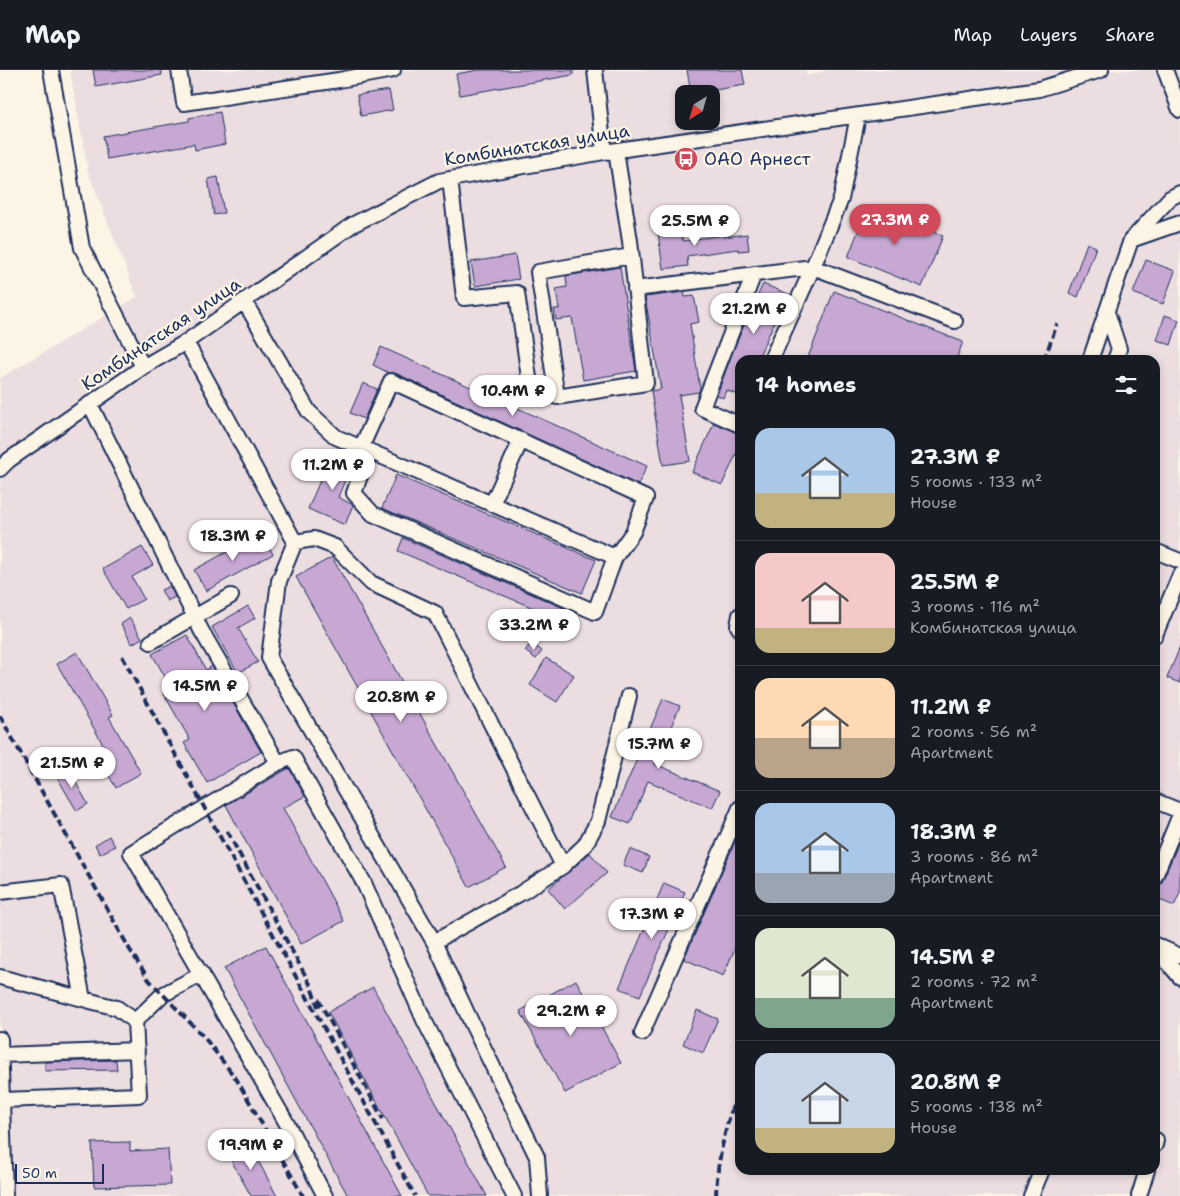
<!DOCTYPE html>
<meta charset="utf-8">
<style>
body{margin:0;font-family:"Shantell Sans",sans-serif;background:#20242c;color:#f1f3f6;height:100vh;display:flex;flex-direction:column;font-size:19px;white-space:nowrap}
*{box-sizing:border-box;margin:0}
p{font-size:16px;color:#9ea1a6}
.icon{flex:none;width:28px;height:28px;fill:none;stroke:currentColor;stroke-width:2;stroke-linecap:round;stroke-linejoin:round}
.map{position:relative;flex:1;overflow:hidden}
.drawer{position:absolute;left:735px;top:285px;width:425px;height:820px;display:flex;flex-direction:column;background:#171b24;border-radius:15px;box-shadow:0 2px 8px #0003}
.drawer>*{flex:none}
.needle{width:32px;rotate:217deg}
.controls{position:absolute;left:675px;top:15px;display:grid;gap:10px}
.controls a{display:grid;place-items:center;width:45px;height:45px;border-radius:10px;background:#171b24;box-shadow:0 2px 8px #0003;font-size:25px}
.scale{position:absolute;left:15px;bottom:12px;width:89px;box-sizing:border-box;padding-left:5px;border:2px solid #1b2f5e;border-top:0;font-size:14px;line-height:18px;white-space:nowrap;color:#1b2f5e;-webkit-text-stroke:4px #fcf5e5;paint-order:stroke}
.price{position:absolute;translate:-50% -42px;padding:0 11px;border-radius:18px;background:#fff;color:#222;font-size:16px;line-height:32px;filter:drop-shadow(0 1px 2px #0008)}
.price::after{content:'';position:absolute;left:50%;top:30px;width:15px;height:11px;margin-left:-8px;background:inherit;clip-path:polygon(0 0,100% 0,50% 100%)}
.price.on{background:#d1495b;color:#fff}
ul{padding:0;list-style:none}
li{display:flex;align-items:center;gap:15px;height:125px;padding:0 20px}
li+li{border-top:1px solid #363941}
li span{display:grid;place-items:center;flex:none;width:140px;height:100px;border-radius:15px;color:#555}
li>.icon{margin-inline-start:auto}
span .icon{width:60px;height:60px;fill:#fffc;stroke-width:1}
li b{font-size:21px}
h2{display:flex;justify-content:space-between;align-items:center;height:60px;padding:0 20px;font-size:21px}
header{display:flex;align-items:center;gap:30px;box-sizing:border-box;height:70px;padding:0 25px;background:#171b24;border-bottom:1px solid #363941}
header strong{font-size:24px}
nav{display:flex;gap:28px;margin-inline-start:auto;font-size:18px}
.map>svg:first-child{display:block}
.built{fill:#ecdee0;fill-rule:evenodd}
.building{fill:#c7a8d3;stroke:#1b2f5e}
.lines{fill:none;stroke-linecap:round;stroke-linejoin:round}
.minor-casing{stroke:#1b2f5e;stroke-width:18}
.minor{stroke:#fcf5e5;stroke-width:14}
.rail{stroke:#1b2f5e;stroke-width:4;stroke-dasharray:8 4;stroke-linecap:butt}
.labels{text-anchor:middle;stroke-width:4.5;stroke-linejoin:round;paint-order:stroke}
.street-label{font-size:18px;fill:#1b2f5e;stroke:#fcf5e5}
.poi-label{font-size:18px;fill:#1b2f5e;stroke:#fcf5e5;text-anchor:start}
</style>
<header>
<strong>Map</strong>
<nav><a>Map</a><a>Layers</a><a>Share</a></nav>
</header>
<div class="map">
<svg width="1180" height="1126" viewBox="0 0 1180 1126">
<rect width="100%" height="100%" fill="#fcf5e5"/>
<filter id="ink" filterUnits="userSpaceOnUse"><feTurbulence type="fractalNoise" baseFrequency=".02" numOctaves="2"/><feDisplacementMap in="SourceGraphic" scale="10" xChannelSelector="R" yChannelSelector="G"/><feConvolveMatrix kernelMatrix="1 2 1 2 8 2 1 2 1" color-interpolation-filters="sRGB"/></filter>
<g filter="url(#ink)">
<path class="built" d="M 70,0 L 806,0 L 807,6 L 827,0 L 1180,0 L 1180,1126 L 10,1126 L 0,1005 L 0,308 L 137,227 L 88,102 ZM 684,24 L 711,24 L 711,51 L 684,51 ZM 740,290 L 1155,290 L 1155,1100 L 740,1100 Z"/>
<path class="building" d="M 93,0 L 161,0 L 162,5 L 96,17 Z
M 478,0 L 573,0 L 573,5 L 460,25 L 456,4 Z
M 687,0 L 742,0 L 745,15 L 691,24 Z
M 389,20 L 393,40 L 361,46 L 357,25 Z
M 220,42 L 225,74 L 195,80 L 194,74 L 107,89 L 103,66 L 189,51 L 189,48 Z
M 218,107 L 224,143 L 214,145 L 208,109 Z
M 868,136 L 943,166 L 922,217 L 848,187 Z
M 681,160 L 683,171 L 723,165 L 723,167 L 747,164 L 749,180 L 739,181 L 738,179 L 687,186 L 688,196 L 663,199 L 658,163 Z
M 1087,173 L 1096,177 L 1078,227 L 1069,223 Z
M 515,185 L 519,209 L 475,216 L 471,192 Z
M 1146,190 L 1175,201 L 1163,234 L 1133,223 Z
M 620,197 L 636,301 L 583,310 L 572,248 L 556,250 L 554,239 L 559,239 L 556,219 L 567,217 L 566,206 Z
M 763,214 L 791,225 L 779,250 L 776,249 L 757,290 L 740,290 L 740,326 L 726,320 L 723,328 L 717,325 L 734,278 Z
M 834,221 L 963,272 L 956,290 L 807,290 Z
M 684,222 L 685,227 L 694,226 L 699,252 L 690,254 L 700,318 L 699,322 L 679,325 L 690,391 L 663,395 L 651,321 L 661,319 L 645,227 Z
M 1165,245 L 1179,250 L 1171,275 L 1157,270 Z
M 381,277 L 647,396 L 638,415 L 395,303 L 389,303 L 373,295 Z
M 363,313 L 377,319 L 364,349 L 350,343 Z
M 714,353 L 740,364 L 740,376 L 722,415 L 692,402 Z
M 332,382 L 353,391 L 338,427 L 353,435 L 345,455 L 308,439 Z
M 396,405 L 596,490 L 582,523 L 382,438 Z
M 261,463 L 273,484 L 206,521 L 194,500 Z
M 403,468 L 568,540 L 564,551 L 398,481 Z
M 142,477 L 153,495 L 132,507 L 144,529 L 126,539 L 103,499 Z
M 332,487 L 506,797 L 469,817 L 296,507 Z
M 170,516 L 175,527 L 167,531 L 161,520 Z
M 248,536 L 255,548 L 238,558 L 258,592 L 238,603 L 212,557 Z
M 130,548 L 142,568 L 132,574 L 121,554 Z
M 187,565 L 206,600 L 212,596 L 261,682 L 207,713 L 184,673 L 190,670 L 164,624 L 172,619 L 152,584 Z
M 531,573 L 542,581 L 536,589 L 525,581 Z
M 1180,577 L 1180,613 L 1167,608 Z
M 77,582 L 113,645 L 109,647 L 141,703 L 116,718 L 99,689 L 108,683 L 57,594 Z
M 546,588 L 574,605 L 557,632 L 530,615 Z
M 663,629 L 680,636 L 655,694 L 720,721 L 712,738 L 648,711 L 630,754 L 612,747 Z
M 67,697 L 88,734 L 77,741 L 55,704 Z
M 289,698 L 305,726 L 283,738 L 344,851 L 301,874 L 226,735 Z
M 740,760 L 740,867 L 723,906 L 684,889 Z
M 109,766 L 115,776 L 100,784 L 95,775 Z
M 1180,770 L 1180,823 L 1174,836 L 1155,828 Z
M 630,779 L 649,787 L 643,803 L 623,795 Z
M 590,783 L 607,803 L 565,839 L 548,819 Z
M 664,813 L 685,822 L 640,926 L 619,918 Z
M 266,876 L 402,1126 L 348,1126 L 224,898 Z
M 576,910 L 621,993 L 565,1023 L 520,941 Z
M 373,917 L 487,1126 L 428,1126 L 328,942 Z
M 697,940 L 718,949 L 703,983 L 683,974 Z
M 116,990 L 117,1000 L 45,1001 L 45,992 Z
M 130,1072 L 130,1081 L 168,1079 L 170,1115 L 94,1117 L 92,1073 Z
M 248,1072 L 277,1126 L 251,1126 L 227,1083 Z"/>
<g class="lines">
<g class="minor-casing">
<path id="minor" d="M 51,0 L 82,178 L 143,297
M 179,0 L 184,33 L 339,10 L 393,0
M 595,0 L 604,82
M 1165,0 L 1180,40
M 616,81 L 630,171 L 646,313 L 557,327 L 538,202 L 631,186
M 450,109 L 464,228 L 517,223 L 529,308
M 1132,169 L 1170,128 L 1180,123
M 635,219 L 813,197 L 955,251
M 244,231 L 309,342 L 336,367 L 369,381 L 615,487 L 595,542 L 373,444 L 354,423 L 369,381
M 1107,242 L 1119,279 L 1115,290
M 186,272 L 295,472
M 771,290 L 813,197 L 841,129 L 858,46
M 1090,290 L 1131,170 L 1180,153
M 90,334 L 201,560 L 278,693 L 131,783 L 286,1052 L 325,1126
M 740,355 L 702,338 L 754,204
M 361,378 L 391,311 L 646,428 L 633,462 L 615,487
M 0,399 L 9,390 L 143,297 L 186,272 L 352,155 L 439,111 L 604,82 L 1039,19 L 1101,0
M 492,434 L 521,370
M 295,472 L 279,511 L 269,588 L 434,872 L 473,956 L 537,1087 L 540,1126
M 295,472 L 314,469 L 335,477 L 371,513 L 435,543 L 563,796
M 1155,481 L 1180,491
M 740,545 L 738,556 L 740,559
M 1155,565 L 1180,505
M 151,572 L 231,526
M 278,693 L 293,687 L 364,813 L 424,950 L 514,1126
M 1155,731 L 1180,741
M 1155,806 L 1180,745
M 0,822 L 61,815 L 83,929
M 434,872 L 521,823 L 563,796 L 585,775 L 598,751 L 629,626
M 1155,875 L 1180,886
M 1155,878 L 1180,907
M 0,907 L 117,938 L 135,951
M 642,963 L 740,738
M 0,969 L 5,1126
M 1,985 L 137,980
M 2,1030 L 139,1025 L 135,951 L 162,925 L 202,904
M 1155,1075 L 1156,1070
M 1031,1126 L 1042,1100
M 1139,1126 L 1147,1100"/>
</g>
<use href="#minor" class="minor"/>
<path class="rail" d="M 1044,290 L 1057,254
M 122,586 L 415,1126
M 0,646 L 130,880 L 149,910 L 204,967 L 237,1010 L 303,1126
M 227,761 L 310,914 L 318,937
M 318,929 L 383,1049
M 716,1126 C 717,1088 727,1051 740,1015"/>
</g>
</g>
<defs>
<g id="bus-disc" transform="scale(1.25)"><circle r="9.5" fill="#d1495b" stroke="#fcf5e5"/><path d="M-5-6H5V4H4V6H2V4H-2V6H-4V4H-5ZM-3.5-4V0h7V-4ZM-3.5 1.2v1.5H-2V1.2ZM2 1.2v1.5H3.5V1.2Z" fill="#fff"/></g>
</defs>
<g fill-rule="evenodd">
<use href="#bus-disc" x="686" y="89"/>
</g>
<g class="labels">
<g class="street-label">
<text transform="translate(537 75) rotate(-9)" y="6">Комбинатская улица</text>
<text transform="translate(161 264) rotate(-34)" y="6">Комбинатская улица</text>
</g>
<g class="poi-label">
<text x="704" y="95">ОАО Арнест</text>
</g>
</g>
</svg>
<div class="controls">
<a><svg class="needle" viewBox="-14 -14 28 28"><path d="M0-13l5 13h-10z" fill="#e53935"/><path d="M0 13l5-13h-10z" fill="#9ea1a6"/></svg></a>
</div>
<div class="scale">50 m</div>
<b class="price on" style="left:895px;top:176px">27.3M ₽</b>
<b class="price" style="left:695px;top:177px">25.5M ₽</b>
<b class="price" style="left:754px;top:265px">21.2M ₽</b>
<b class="price" style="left:513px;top:347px">10.4M ₽</b>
<b class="price" style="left:333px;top:421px">11.2M ₽</b>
<b class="price" style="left:233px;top:492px">18.3M ₽</b>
<b class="price" style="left:534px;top:581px">33.2M ₽</b>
<b class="price" style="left:205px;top:642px">14.5M ₽</b>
<b class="price" style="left:401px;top:653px">20.8M ₽</b>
<b class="price" style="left:659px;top:700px">15.7M ₽</b>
<b class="price" style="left:72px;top:719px">21.5M ₽</b>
<b class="price" style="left:652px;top:870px">17.3M ₽</b>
<b class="price" style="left:571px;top:967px">29.2M ₽</b>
<b class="price" style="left:251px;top:1101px">19.9M ₽</b>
<section class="drawer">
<h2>14 homes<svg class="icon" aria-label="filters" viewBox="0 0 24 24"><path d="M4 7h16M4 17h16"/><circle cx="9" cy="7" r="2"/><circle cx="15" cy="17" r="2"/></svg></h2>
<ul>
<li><span style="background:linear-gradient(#a9c7e8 65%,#c2b280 0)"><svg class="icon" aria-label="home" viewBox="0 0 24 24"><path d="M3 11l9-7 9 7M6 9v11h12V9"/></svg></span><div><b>27.3M ₽</b><p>5 rooms · 133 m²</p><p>House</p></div></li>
<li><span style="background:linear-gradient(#f6c9c9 75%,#c2b280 0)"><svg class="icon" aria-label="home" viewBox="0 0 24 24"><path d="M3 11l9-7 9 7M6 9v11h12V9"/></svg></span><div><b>25.5M ₽</b><p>3 rooms · 116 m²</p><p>Комбинатская улица</p></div></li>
<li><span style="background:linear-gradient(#ffd9b3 60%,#b9a48a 0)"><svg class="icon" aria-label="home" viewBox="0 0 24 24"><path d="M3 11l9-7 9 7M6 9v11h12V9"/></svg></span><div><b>11.2M ₽</b><p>2 rooms · 56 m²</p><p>Apartment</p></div></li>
<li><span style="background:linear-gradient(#a9c7e8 70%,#9aa5b1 0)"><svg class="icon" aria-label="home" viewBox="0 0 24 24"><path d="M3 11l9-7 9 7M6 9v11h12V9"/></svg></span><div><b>18.3M ₽</b><p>3 rooms · 86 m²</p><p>Apartment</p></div></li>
<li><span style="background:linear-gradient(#dfe7d0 70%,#7fa58c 0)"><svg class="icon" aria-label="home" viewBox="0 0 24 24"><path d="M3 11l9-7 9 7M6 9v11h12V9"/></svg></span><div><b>14.5M ₽</b><p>2 rooms · 72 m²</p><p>Apartment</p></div></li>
<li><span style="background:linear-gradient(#c9d6e8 75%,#c2b280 0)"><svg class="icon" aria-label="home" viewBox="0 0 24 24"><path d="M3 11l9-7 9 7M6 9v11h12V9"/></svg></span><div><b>20.8M ₽</b><p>5 rooms · 138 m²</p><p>House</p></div></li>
</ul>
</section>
</div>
